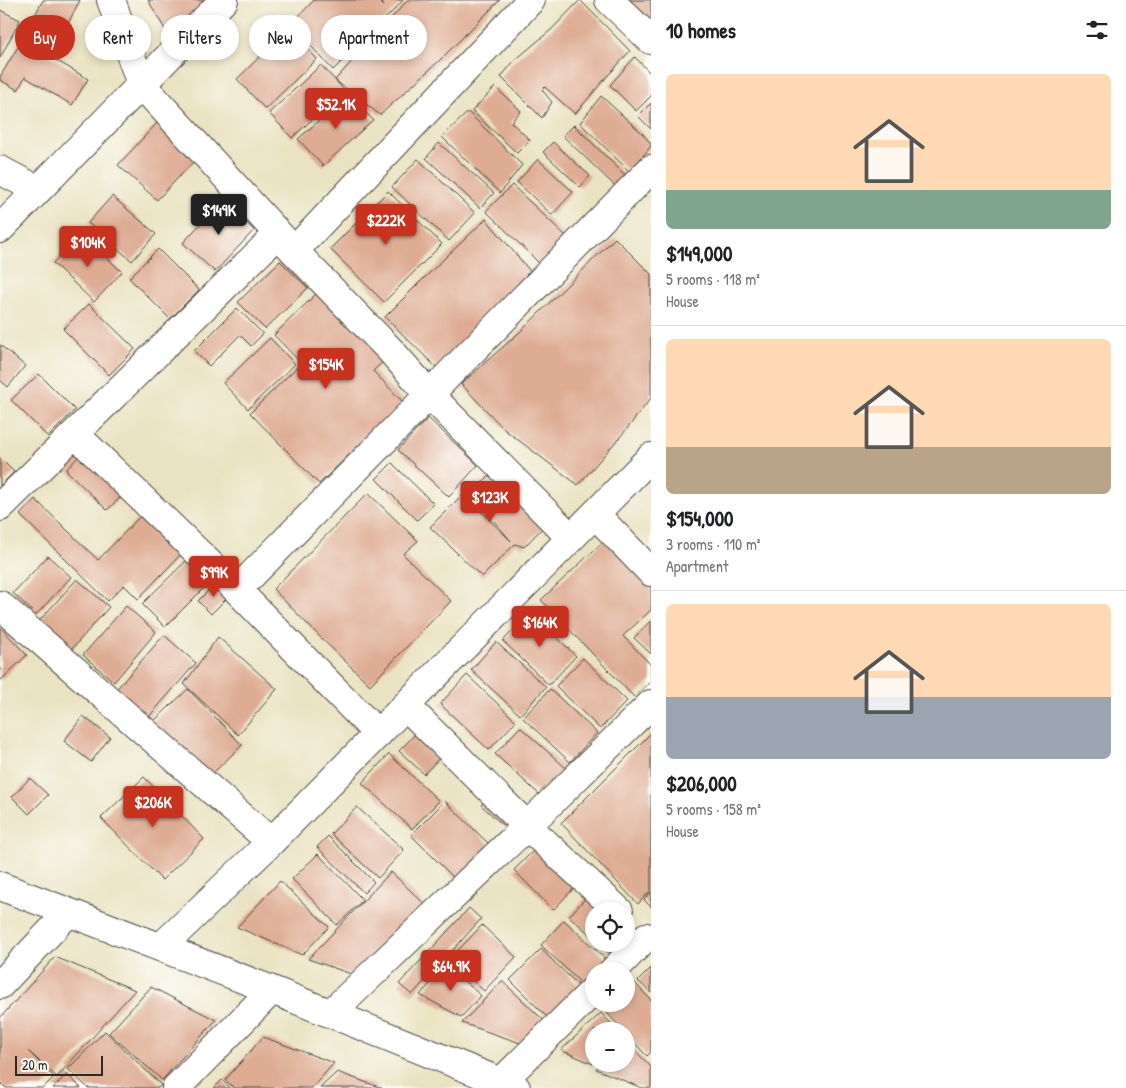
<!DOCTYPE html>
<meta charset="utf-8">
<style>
body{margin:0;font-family:"Patrick Hand",sans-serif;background:#f6f6f6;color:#202124;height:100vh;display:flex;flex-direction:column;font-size:19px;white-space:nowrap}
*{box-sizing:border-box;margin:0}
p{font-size:16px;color:#757577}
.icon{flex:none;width:28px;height:28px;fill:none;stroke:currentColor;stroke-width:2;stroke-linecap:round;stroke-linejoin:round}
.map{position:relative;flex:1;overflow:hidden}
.side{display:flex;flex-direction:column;background:#fff;width:475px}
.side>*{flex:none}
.top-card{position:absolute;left:15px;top:15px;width:475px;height:45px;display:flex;gap:10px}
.buttons{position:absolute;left:585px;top:902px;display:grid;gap:10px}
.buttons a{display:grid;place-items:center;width:50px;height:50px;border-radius:50%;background:#fff;box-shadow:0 2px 8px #0003;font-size:25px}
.scale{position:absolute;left:15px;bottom:12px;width:88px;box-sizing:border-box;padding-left:5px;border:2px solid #2b2b2b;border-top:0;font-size:14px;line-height:18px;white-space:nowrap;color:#2b2b2b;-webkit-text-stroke:4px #fdfcf7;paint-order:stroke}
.price{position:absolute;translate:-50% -42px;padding:0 11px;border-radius:5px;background:#c8321e;color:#fff;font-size:16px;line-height:32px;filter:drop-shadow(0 1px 2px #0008)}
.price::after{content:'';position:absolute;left:50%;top:30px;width:15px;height:11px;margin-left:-8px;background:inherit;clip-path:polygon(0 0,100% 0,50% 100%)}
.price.on{background:#222;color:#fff}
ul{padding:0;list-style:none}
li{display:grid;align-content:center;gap:10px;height:265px;padding:0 15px}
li+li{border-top:1px solid #e0e0e0}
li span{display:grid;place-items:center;height:155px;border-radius:8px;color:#555}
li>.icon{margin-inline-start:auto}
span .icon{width:90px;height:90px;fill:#fffc;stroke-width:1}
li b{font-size:21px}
h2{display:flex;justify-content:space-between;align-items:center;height:60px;padding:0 15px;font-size:21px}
.pill{padding:0 18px;border-radius:22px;background:#fff;box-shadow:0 2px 8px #0003;font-size:18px;line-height:45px}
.pill.on{background:#c8321e;color:#fff}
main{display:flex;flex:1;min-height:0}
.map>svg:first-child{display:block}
.building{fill:#deac93}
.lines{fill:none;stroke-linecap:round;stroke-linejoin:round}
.street-casing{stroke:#484742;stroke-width:30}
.street{stroke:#fff;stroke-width:28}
</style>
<main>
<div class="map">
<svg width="651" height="1088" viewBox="0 0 651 1088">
<rect width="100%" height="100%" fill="#fdfcf7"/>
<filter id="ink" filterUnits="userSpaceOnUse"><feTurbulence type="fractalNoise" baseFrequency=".02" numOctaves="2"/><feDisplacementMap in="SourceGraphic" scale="10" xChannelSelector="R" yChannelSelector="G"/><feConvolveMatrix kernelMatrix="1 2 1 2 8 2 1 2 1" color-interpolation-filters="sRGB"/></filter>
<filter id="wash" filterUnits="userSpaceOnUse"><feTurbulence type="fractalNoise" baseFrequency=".0096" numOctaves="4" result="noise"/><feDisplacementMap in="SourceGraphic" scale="20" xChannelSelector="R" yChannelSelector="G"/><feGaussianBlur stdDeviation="1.12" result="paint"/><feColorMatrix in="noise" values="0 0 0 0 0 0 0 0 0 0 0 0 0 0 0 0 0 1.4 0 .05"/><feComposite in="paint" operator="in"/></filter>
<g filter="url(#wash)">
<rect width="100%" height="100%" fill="#eae3c2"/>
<g id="blocks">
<path class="building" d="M 43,0 L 80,0 L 58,43 L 28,28 Z
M 148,0 L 205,0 L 170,38 Z
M 314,0 L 378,0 L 384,6 L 380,0 L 403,0 L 391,13 L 333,70 L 291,24 Z
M 408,0 L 500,0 L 439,61 L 380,115 L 335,80 L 344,90 L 292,138 L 269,113 L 321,65 L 335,80 Z
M 580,0 L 630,51 L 604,80 L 575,114 L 545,87 L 542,90 L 552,102 L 542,118 L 501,77 L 514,61 L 552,29 Z
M 630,0 L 651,0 L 651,22 Z
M 0,10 L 20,20 L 0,58 Z
M 288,29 L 317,59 L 265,109 L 237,79 Z
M 22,40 L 88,79 L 72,105 L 25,77 L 18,90 L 0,80 L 0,77 Z
M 635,57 L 651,74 L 651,96 L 636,111 L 610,85 Z
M 495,87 L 521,111 L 511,122 L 530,140 L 517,153 L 472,111 Z
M 349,94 L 373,120 L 323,166 L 298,139 Z
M 601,96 L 642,133 L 651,144 L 651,146 L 630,172 L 580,123 Z
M 651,103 L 651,129 L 638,116 Z
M 468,112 L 522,165 L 500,193 L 442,137 Z
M 157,123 L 196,159 L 157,200 L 118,165 Z
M 574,125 L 626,176 L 616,187 L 563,136 Z
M 553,142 L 590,176 L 580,187 L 543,152 Z
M 439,143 L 494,193 L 480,208 L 426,158 Z
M 418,159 L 475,213 L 449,241 L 392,187 Z
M 538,159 L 573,192 L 552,215 L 517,182 Z
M 512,185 L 566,236 L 539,263 L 486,211 Z
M 388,191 L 442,244 L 384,302 L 330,249 Z
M 112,196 L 156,234 L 132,261 L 88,223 Z
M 222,200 L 254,230 L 215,272 L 183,243 Z
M 486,219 L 530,271 L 477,328 L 437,368 L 385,317 L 425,277 Z
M 81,233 L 122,272 L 94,302 L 53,263 Z
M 615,238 L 651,274 L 651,398 L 626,430 L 578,485 L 505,430 L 461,384 L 521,331 Z
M 158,249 L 199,290 L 170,319 L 129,278 Z
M 280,261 L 308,288 L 265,329 L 238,302 Z
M 320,290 L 387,358 L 373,371 L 403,402 L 319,484 L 250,413 L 301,363 L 274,335 Z
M 89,304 L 135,349 L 109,375 L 63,329 Z
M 237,308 L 263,334 L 251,346 L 240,335 L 209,366 L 194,351 Z
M 270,338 L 295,364 L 248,409 L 223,383 Z
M 0,345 L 25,366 L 8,387 L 0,380 Z
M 39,374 L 75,410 L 48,437 L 11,400 Z
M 428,418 L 478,465 L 449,497 L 398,450 Z
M 80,455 L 122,496 L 107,510 L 66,470 Z
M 0,458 L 14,472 L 0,486 Z
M 392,463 L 434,504 L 417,520 L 376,479 Z
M 497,468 L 550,520 L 524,547 L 515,544 L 482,577 L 430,527 L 463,494 L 511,541 L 471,494 Z
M 368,493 L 418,541 L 403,554 L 451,601 L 370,685 L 321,638 L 273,589 Z
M 35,499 L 98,560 L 148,508 L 188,547 L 138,599 L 124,585 L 108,601 L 20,515 Z
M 608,537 L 651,582 L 651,610 L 623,636 L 651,665 L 651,681 L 634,697 L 541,600 Z
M 193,554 L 216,576 L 165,627 L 142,604 Z
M 48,556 L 71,577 L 36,615 L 13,593 Z
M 77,579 L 109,607 L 71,650 L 39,621 Z
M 218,581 L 231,594 L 211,614 L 198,601 Z
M 126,606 L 156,632 L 114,682 L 83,655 Z
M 531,612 L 576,656 L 549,685 L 503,641 Z
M 651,620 L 651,654 L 634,638 Z
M 0,627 L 27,655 L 0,681 Z
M 164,635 L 196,663 L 146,720 L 114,692 Z
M 218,637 L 277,689 L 238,735 L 184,684 Z
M 496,642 L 546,687 L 520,715 L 471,670 Z
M 583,658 L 627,701 L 600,729 L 556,686 Z
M 467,675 L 516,721 L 489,750 L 440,704 Z
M 188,689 L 242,745 L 207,779 L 153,722 Z
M 550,689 L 597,733 L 570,762 L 523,718 Z
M 83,716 L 110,737 L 91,762 L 64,741 Z
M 520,727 L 566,768 L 541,796 L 495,754 Z
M 421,728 L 446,751 L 424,774 L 399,751 Z
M 651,733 L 651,890 L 638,904 L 561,823 Z
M 389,754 L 439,801 L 412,829 L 362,783 Z
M 144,777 L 204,839 L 162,880 L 101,818 Z
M 30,778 L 48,795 L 29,814 L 12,797 Z
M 491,795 L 516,818 L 506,828 L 481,805 Z
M 445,801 L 492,847 L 457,881 L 411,835 Z
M 357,807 L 404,850 L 378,878 L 331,834 Z
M 328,836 L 374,882 L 364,893 L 317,847 Z
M 540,844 L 579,883 L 553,910 L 514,870 Z
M 318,854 L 363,900 L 337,925 L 292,879 Z
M 391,872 L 432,911 L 366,979 L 308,959 Z
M 280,881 L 329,927 L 302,955 L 237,927 Z
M 592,891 L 614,911 L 594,911 L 594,938 L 569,916 Z
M 651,892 L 651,907 L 644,900 Z
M 469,908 L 481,919 L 412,995 L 399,984 Z
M 564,920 L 612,965 L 606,971 L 594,971 L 594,984 L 588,990 L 541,945 Z
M 626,922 L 639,934 L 616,958 L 600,944 L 626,944 Z
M 482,925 L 516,957 L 484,991 L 450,959 Z
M 541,949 L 585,992 L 554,1024 L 510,980 Z
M 55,957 L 135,990 L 57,1077 L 28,1051 L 54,1077 L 43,1088 L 6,1088 L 0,1082 L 0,1018 Z
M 447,965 L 481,996 L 461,1017 L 420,995 Z
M 651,968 L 651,993 L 638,981 Z
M 502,981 L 553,1029 L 535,1048 L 462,1023 Z
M 634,982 L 651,1000 L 651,1052 L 647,1056 L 626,1034 L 626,1031 L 624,1031 L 604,1010 L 610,1004 L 626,1004 L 626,989 Z
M 151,987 L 216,1020 L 162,1080 L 109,1033 Z
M 601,1013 L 618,1031 L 594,1031 L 594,1063 L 593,1064 L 561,1050 Z
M 105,1031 L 161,1085 L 158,1088 L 88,1088 L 68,1069 Z
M 263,1037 L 334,1063 L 312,1088 L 234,1088 L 225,1080 Z
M 626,1041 L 651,1067 L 651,1088 L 642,1088 L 596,1069 L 601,1064 L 626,1064 Z
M 337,1072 L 382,1088 L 320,1088 Z
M 67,1074 L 81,1088 L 53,1088 Z
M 222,1080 L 230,1088 L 214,1088 Z"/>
</g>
</g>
<g filter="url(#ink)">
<use href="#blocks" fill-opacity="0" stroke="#484742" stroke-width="1"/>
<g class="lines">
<g class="street-casing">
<path id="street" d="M 111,0 L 141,84 L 294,251 L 391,351 L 429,394 L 571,538
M 609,0 L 651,40
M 0,170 L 38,190
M 0,229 L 224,0
M 294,251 L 531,0
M 75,434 L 237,590 L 378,734
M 0,507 L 278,234
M 595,514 L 651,572
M 237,590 L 651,169
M 0,605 L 271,842
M 406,706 L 527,826 L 619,911
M 0,886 L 272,990 L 516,1088
M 161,947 L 271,842 L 651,457
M 613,971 L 646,937
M 0,985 L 68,913
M 331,1013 L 527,826 L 651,704
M 501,1082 L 594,990
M 176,1088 L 272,990"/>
</g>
<use href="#street" class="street"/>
</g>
</g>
</svg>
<div class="buttons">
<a><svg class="icon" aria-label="locate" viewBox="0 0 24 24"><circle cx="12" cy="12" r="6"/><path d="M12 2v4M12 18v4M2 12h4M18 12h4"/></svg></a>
<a>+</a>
<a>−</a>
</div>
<div class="scale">20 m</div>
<b class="price" style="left:336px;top:130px">$52.1K</b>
<b class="price on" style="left:219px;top:236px">$149K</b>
<b class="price" style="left:386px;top:246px">$222K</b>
<b class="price" style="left:88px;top:268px">$104K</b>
<b class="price" style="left:326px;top:390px">$154K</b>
<b class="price" style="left:490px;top:523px">$123K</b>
<b class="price" style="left:214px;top:598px">$99K</b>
<b class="price" style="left:540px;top:648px">$164K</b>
<b class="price" style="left:153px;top:828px">$206K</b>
<b class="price" style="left:451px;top:992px">$64.9K</b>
<div class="top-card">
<a class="pill on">Buy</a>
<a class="pill">Rent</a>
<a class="pill">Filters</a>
<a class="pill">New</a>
<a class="pill">Apartment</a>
</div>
</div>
<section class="side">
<h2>10 homes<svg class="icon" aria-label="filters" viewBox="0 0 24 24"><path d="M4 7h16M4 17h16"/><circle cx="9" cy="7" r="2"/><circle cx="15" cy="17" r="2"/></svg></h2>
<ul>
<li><span style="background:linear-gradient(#ffd9b3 75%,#7fa58c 0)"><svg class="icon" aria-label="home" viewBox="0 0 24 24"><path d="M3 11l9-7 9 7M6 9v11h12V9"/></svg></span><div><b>$149,000</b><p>5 rooms · 118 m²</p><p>House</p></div></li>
<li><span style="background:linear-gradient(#ffd9b3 70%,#b9a48a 0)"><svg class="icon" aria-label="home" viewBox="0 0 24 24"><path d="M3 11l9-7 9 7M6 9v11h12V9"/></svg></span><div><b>$154,000</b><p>3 rooms · 110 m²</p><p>Apartment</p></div></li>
<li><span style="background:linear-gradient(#ffd9b3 60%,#9aa5b1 0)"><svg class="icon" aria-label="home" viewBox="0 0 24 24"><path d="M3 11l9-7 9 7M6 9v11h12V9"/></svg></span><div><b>$206,000</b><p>5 rooms · 158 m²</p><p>House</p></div></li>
</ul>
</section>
</main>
